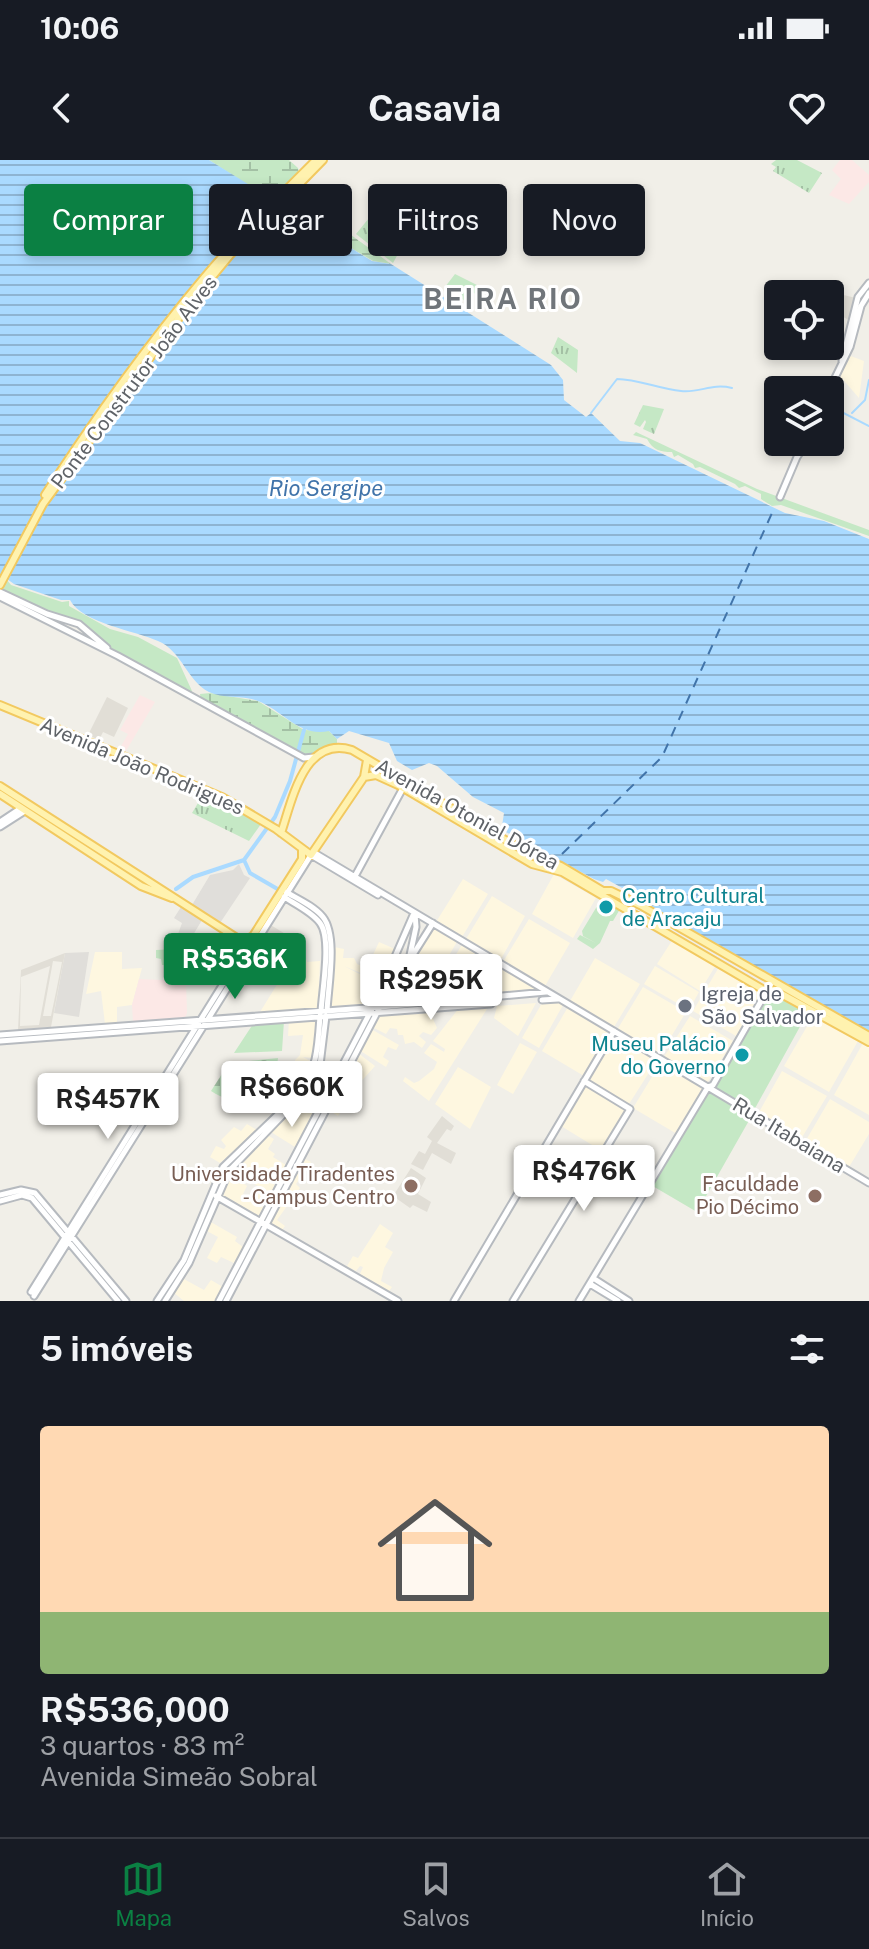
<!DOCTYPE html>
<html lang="pt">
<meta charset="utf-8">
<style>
body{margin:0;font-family:"Public Sans",sans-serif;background:#242831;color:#f1f3f6;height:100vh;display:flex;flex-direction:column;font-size:30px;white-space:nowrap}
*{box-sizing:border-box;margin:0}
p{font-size:26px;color:#9ea1a6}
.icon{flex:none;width:44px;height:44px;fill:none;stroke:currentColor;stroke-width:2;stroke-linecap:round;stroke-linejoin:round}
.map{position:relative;height:1141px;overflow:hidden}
.drawer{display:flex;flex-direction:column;background:#171b24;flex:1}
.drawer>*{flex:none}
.banner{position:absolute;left:24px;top:24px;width:822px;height:72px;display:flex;gap:16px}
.tools{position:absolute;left:764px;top:120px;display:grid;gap:16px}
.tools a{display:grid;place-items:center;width:80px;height:80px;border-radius:8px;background:#171b24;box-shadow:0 4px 12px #0003;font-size:40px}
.price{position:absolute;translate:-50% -68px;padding:0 18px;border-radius:8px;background:#fff;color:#222;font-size:26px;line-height:52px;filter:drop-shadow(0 2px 4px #0008)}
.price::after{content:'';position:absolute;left:50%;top:48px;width:24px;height:18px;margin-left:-12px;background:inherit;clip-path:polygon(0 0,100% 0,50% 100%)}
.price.current{background:#0b8043;color:#fff}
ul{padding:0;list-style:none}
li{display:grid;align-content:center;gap:16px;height:424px;padding:0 40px}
li span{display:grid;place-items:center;height:248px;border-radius:8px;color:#555}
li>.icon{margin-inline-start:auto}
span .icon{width:144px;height:144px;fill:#fffc;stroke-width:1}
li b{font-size:34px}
h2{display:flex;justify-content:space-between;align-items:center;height:96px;padding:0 40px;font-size:34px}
.tag{padding:0 28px;border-radius:8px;background:#171b24;box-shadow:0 4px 12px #0003;font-size:28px;line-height:72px}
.tag.current{background:#0b8043;color:#fff}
.status{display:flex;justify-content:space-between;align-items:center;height:56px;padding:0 40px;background:#171b24;direction:ltr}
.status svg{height:22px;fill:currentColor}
header{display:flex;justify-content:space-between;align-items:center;height:104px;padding:0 40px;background:#171b24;font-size:36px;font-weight:700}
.menu{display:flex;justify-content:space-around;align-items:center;height:112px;border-top:2px solid #363941;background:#171b24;font-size:22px;color:#9ea1a6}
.menu a{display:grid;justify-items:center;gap:4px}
.menu .current{color:#0b8043}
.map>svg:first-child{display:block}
.commercial{fill:#fef7e0}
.industrial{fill:#e0deda}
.education{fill:#e1ded6;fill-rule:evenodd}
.medical{fill:#fce8e6}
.grass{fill:url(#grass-tufts)}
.wetland{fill:url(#wetland-marsh)}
.cemetery{fill:url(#cemetery-stones)}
.park{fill:#c5e8c5}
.water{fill:url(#water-rules)}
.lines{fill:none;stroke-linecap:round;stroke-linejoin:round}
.stream{stroke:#aadaff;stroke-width:2}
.canal{stroke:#aadaff;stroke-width:4}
.ferry{stroke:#4174aa;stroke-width:2;stroke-dasharray:10 8;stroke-linecap:butt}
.secondary-casing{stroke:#b6babf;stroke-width:9}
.primary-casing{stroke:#f2c960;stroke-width:10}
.secondary{stroke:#fff;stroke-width:5}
.primary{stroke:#fff2af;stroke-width:6}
.culture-dot{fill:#0f9aa8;stroke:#fff;stroke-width:3}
.worship-dot{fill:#6b7280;stroke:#fff;stroke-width:3}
.education-dot{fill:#8d6e63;stroke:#fff;stroke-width:3}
.labels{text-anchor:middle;stroke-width:6;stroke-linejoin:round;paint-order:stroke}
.street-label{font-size:20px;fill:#5f6368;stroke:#fff}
.culture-label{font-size:20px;fill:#0d838f;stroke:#fff;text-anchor:start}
.worship-label{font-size:20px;fill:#5b616d;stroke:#fff;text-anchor:start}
.education-label{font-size:20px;fill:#785e54;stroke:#fff;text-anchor:end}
.water-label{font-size:22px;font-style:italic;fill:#4174aa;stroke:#fff}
.district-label{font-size:28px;font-weight:bold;letter-spacing:2px;fill:#70757a;stroke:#fff}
</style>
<div class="status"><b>10:06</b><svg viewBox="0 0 49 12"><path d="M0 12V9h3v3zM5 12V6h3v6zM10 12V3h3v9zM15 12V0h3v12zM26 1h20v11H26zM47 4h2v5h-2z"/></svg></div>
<header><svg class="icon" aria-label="back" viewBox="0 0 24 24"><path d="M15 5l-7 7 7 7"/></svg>Casavia<svg class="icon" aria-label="heart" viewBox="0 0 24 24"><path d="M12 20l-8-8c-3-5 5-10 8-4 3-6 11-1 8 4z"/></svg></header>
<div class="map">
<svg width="869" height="1141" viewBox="0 0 869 1141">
<defs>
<pattern id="grass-tufts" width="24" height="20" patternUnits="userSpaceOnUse" patternTransform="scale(2)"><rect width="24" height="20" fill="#c5e8c5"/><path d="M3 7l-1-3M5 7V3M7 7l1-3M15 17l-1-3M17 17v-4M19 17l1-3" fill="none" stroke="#a3c0a4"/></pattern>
<pattern id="wetland-marsh" width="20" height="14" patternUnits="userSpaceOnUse" patternTransform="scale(2)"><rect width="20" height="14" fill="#c5e8c5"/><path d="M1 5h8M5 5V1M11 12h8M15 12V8" fill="none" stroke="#a3c0a4"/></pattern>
<pattern id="cemetery-stones" width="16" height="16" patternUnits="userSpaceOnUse" patternTransform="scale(2)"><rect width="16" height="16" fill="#c5e8c5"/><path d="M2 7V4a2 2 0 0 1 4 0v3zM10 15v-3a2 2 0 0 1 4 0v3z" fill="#a3c0a4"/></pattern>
<pattern id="water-rules" width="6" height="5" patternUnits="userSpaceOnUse" patternTransform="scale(2)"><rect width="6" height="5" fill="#aadaff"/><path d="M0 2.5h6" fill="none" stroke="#8eb4d2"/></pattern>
</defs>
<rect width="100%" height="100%" fill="#f1efe8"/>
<path class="commercial" d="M 848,195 L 864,201 L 859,238 L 839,215 Z
M 554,714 L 596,738 L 573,778 L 532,754 Z
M 463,719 L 488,734 L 462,777 L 436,762 Z
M 492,736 L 525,756 L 501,799 L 466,779 Z
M 529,759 L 570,783 L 545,826 L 503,802 Z
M 434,766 L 458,780 L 423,840 L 390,842 L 388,839 Z
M 673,779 L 716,805 L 700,831 L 657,804 Z
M 379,782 L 395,789 L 380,821 L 344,806 L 379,824 L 370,844 L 329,847 L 334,787 L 344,789 L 343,798 L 354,798 L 357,804 L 372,810 L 377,800 L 372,797 Z
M 463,783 L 497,804 L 479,836 L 432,839 L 430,837 Z
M 95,792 L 122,792 L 122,809 L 142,808 L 132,845 L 117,847 L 117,864 L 105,864 L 101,831 L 86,834 Z
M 595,798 L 640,824 L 614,867 L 570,841 Z
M 306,799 L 307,802 L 320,801 L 318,848 L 260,852 L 291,802 Z
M 501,806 L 541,830 L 486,835 Z
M 655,806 L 699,832 L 689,850 L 644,824 Z
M 719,807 L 762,832 L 736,876 L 693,851 Z
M 643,827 L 686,852 L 660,895 L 617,870 Z
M 555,840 L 563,845 L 539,888 L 522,878 L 542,843 Z
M 536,843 L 518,876 L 494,858 L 497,846 Z
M 485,846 L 487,849 L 429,941 L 403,921 L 405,917 L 414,923 L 419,921 L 434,909 L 437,902 L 424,893 L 431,884 L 444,892 L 445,889 L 433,881 L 459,848 Z
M 568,847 L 611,872 L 584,916 L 542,891 Z
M 429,850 L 437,868 L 431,875 L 423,872 L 419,876 L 426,882 L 422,888 L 414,882 L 405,884 L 403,875 L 398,875 L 397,869 L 390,868 L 386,874 L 372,867 L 379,854 Z
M 690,856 L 733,881 L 707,923 L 664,897 Z
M 813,856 L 858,881 L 829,932 L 784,906 Z
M 317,859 L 313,898 L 303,897 L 312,902 L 306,920 L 298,931 L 282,921 L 282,916 L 288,920 L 297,909 L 295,900 L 300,895 L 303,875 L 288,876 L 289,860 Z
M 371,869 L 399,885 L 396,890 L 388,887 L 383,897 L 389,901 L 386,907 L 359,890 Z
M 615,875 L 657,900 L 629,944 L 588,919 Z
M 520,883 L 537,892 L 513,934 L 497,925 Z
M 863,883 L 869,885 L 869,955 L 834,935 Z
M 358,893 L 375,906 L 358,925 L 362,930 L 355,940 L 350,938 L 338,956 L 328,950 Z
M 661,902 L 704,928 L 677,974 L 633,948 Z
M 458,907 L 491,927 L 470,969 L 435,944 Z
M 782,911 L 827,936 L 801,979 L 758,954 Z
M 586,924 L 627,950 L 602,991 L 561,966 Z
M 830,939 L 869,962 L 869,974 L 849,1007 L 805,982 Z
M 304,940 L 316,948 L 295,987 L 271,972 Z
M 247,964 L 257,970 L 220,1003 L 210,997 L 216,986 L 224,989 L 226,986 L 221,980 L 234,967 L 241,971 Z
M 267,975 L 274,979 L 268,989 L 275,994 L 273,997 L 286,1005 L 278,1020 L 264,1012 L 261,1016 L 275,1025 L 259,1056 L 221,1034 L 229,1014 L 247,1026 L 243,1034 L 251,1038 L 258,1026 L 231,1009 Z
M 303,998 L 311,1002 L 296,1024 L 300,1028 L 277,1060 L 285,1066 L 282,1070 L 269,1063 Z
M 209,1061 L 237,1077 L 235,1081 L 243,1087 L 234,1103 L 221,1097 L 217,1103 L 207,1098 L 218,1077 L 205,1070 Z
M 380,1064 L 393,1073 L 385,1087 L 393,1092 L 384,1108 L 381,1121 L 392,1127 L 389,1131 L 360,1114 L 363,1107 L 360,1106 L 356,1111 L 347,1106 L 353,1096 L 358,1098 Z
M 182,1118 L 204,1130 L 211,1120 L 223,1127 L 215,1141 L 184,1141 L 173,1132 Z"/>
<path class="industrial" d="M 239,704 L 244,715 L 250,718 L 220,763 L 192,745 L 210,715 L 233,710 Z
M 181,747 L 202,760 L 187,785 L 174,785 L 182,763 L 174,758 Z
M 89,792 L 79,857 L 54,853 L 65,793 Z"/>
<path class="education" d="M 835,133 L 856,138 L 849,160 L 830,150 L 830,141 Z
M 107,537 L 128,548 L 114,577 L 103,572 L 99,580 L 88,575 Z
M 269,764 L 292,778 L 288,784 L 279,779 L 271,793 L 256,784 Z
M 65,793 L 51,867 L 18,870 L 21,810 ZM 53,801 L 62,802 L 56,832 L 51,856 L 43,856 ZM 50,806 L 39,865 L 20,866 L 21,817 Z
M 442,956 L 454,966 L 451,971 L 447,969 L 437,983 L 456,993 L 451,1004 L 432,993 L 423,1010 L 411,1004 L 419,991 L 425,994 L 432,981 L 427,977 Z
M 411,1008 L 426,1018 L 418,1034 L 431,1042 L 427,1052 L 413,1045 L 410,1048 L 393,1036 Z"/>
<path class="medical" d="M 840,0 L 852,0 L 869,15 L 869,22 L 849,44 L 829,35 L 841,19 L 832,10 Z
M 140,535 L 155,542 L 126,591 L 120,588 L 128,574 L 120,570 Z
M 139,819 L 186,821 L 187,853 L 185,858 L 133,862 L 132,845 Z"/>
<path class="grass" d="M 776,0 L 797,0 L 822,13 L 809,33 L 773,11 L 776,7 L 771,4 Z
M 378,47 L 381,52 L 413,67 L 393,103 L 356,74 Z
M 455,114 L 483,128 L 478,135 L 470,131 L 465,141 L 445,127 Z
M 558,177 L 578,190 L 577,213 L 551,193 Z
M 643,245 L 664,249 L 654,274 L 643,269 L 646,262 L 645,260 L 640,267 L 634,264 Z
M 204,633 L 235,647 L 261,664 L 249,681 L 192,653 Z
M 194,788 L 191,806 L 162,805 L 161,799 L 156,798 L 156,790 Z"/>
<path class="wetland" d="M 209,0 L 289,0 L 298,8 L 299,12 L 271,40 Z
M 296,35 L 391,104 L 373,101 L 285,49 Z
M 210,533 L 258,541 L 304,570 L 329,571 L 337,579 L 337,587 L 306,599 L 201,541 L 200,534 Z"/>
<path class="cemetery" d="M 278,898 L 274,931 C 255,944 230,944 211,931 L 229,903 Z"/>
<path class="park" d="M 636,272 L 757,329 L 869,370 L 869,376 L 781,345 L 772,346 L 761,339 L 761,334 L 745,326 L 739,328 L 735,324 L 700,307 L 695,308 L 693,304 L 678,295 L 674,297 L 672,292 C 660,292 653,290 647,279 L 633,275 Z
M 7,420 L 11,425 L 62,442 L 69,441 L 69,446 L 110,469 L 138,477 L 177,498 L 192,531 L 191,533 L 104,487 L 80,461 L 56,457 L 1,431 Z
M 602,738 L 620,749 L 613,761 L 610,761 L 600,783 L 593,789 L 577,779 L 580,775 L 596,783 L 583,776 L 582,771 Z
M 775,834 L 808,852 L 753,952 L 713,929 L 768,836 Z
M 284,861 L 282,891 L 234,893 L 253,864 Z
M 709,931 L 751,957 L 697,1052 L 651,1025 Z"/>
<path class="water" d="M 0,0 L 209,0 L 372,101 L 391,104 L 551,205 L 563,220 L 564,240 L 586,257 L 591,253 L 620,281 L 640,283 L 785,353 L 824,361 L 869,379 L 869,871 L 645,744 L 644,740 L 606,719 L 603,722 L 594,719 L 506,672 L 502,666 L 504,653 L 473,637 L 437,606 L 429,603 L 412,610 L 397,601 L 389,583 L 349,571 L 337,579 L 329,571 C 298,577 284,551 258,541 C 243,535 223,539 209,532 C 187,521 182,491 158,481 C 136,471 82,463 70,440 L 61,440 L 14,424 L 0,414 Z"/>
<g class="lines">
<path class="stream" d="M 830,246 L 869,266
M 591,253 L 617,219 C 638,219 659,229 681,231 C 701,233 711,223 732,228
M 852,253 L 865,240 L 869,220"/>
<path class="canal" d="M 244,700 L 250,713 L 281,731
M 176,729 L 193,717 L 244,700 L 275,657 L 290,621 L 304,570
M 323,859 L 325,836
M 247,987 L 261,974
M 40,1042 L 51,1057
M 593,1123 L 623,1141
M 161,1141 L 187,1099"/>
<path class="ferry" d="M 562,694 L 662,597 L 772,353"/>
<g class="secondary-casing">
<path id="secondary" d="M 842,201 L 858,137 L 869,123
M 829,230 L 850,187 L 861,146 L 869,133
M 780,337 L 797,297 L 807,282
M 0,432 L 47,454 L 79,464 L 107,488
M 0,437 L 118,496 L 304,598 L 314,597
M 0,662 L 21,648
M 0,667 L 25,651
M 313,692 L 869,1023
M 354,718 L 403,628
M 286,732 C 298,739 314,746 323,757 C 338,776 328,827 327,851
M 284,737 C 295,744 312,752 320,763 C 332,779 322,831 321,852
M 410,795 L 416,767 L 415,754
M 542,840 L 558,839
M 0,875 L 380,847 L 546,832
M 0,881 L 491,844 L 495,838
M 0,1035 L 21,1030 L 35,1033 L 126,1141
M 216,1036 L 398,1141
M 0,1041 L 22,1035 L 32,1038 L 118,1141
M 593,1118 L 629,1141
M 590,1124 L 618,1141
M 31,1132 L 241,795
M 34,1136 L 311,695 L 378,735
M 157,1141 L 184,1100 L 223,1007 L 298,935 C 317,912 318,885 320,856
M 165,1141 L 189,1103 L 229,1011 L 310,927 L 320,905 L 326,856
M 219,1141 L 373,847 L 414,753
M 226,1141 L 380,847 L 433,763
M 454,1141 L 614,871
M 513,1141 L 630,949 L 584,921
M 579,1141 L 708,927 L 713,925 L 772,822"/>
</g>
<g class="primary-casing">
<path id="primary" d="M 45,335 C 93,261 146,187 203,119 C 238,77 277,39 316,0
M 0,425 L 43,344 L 187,147 L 230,95 L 323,0
M 0,545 L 222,637 L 276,669 L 311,695 L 364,617 L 367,600
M 364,617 L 376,615 L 398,625 L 532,704 L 562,712 L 764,830 L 774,830 L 869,882
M 0,626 L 240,780 L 252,777
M 0,634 L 141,726 L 172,738
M 281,673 C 292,641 304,575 352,590 L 529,694 L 561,706 L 603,731 L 611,731 L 640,745 L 869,876
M 240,806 L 246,787 L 302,699 L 302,689"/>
</g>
<use href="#secondary" class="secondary"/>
<use href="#primary" class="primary"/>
</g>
<g class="culture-dot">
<circle cx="606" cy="747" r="8"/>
<circle cx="742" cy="895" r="8"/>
</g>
<circle class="worship-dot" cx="685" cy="846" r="8"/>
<g class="education-dot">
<circle cx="411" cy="1026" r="8"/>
<circle cx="815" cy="1036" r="8"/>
</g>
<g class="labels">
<g class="street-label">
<text transform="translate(134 222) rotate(-53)" y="7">Ponte Construtor João Alves</text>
<text transform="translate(142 606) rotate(23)" y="7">Avenida João Rodrigues</text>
<text transform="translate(467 654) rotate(29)" y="7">Avenida Otoniel Dórea</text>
<text transform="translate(789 975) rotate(31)" y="7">Rua Itabaiana</text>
</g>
<g class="culture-label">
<text x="622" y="743">Centro Cultural<tspan x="622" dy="23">de Aracaju</tspan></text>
<text x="726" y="891" text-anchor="end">Museu Palácio<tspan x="726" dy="23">do Governo</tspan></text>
</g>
<g class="worship-label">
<text x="701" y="841">Igreja de<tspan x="701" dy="23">São Salvador</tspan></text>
</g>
<g class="education-label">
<text x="395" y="1021">Universidade Tiradentes<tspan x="395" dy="23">- Campus Centro</tspan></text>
<text x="799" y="1031">Faculdade<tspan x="799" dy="23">Pio Décimo</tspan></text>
</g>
<g class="water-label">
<text x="326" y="336">Rio Sergipe</text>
</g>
<g class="district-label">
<text x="503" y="149">BEIRA RIO</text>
</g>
</g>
</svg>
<div class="tools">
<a><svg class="icon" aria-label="locate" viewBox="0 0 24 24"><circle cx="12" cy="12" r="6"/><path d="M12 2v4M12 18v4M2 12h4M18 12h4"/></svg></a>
<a><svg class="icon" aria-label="layers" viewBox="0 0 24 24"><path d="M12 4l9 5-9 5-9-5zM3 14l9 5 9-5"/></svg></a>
</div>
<b class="price current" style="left:235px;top:841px">R$536K</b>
<b class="price" style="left:431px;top:862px">R$295K</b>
<b class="price" style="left:292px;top:969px">R$660K</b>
<b class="price" style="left:108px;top:981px">R$457K</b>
<b class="price" style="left:584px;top:1053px">R$476K</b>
<div class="banner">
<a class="tag current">Comprar</a>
<a class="tag">Alugar</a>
<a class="tag">Filtros</a>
<a class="tag">Novo</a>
</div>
</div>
<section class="drawer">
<h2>5 imóveis<svg class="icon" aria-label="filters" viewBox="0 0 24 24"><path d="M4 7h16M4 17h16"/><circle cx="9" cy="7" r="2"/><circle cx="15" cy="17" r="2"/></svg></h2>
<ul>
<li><span style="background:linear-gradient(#ffd9b3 75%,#8fb573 0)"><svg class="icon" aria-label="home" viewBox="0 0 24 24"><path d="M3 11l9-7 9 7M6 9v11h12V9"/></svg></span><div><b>R$536,000</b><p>3 quartos · 83 m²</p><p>Avenida Simeão Sobral</p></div></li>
</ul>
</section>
<nav class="menu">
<a class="current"><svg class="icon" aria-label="map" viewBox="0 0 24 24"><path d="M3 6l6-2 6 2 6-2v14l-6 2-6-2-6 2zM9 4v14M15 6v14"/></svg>Mapa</a>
<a><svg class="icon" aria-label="saved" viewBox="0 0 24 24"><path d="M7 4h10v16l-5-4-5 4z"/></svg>Salvos</a>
<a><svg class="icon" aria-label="home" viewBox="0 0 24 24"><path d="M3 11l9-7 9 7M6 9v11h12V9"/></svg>Início</a>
</nav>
